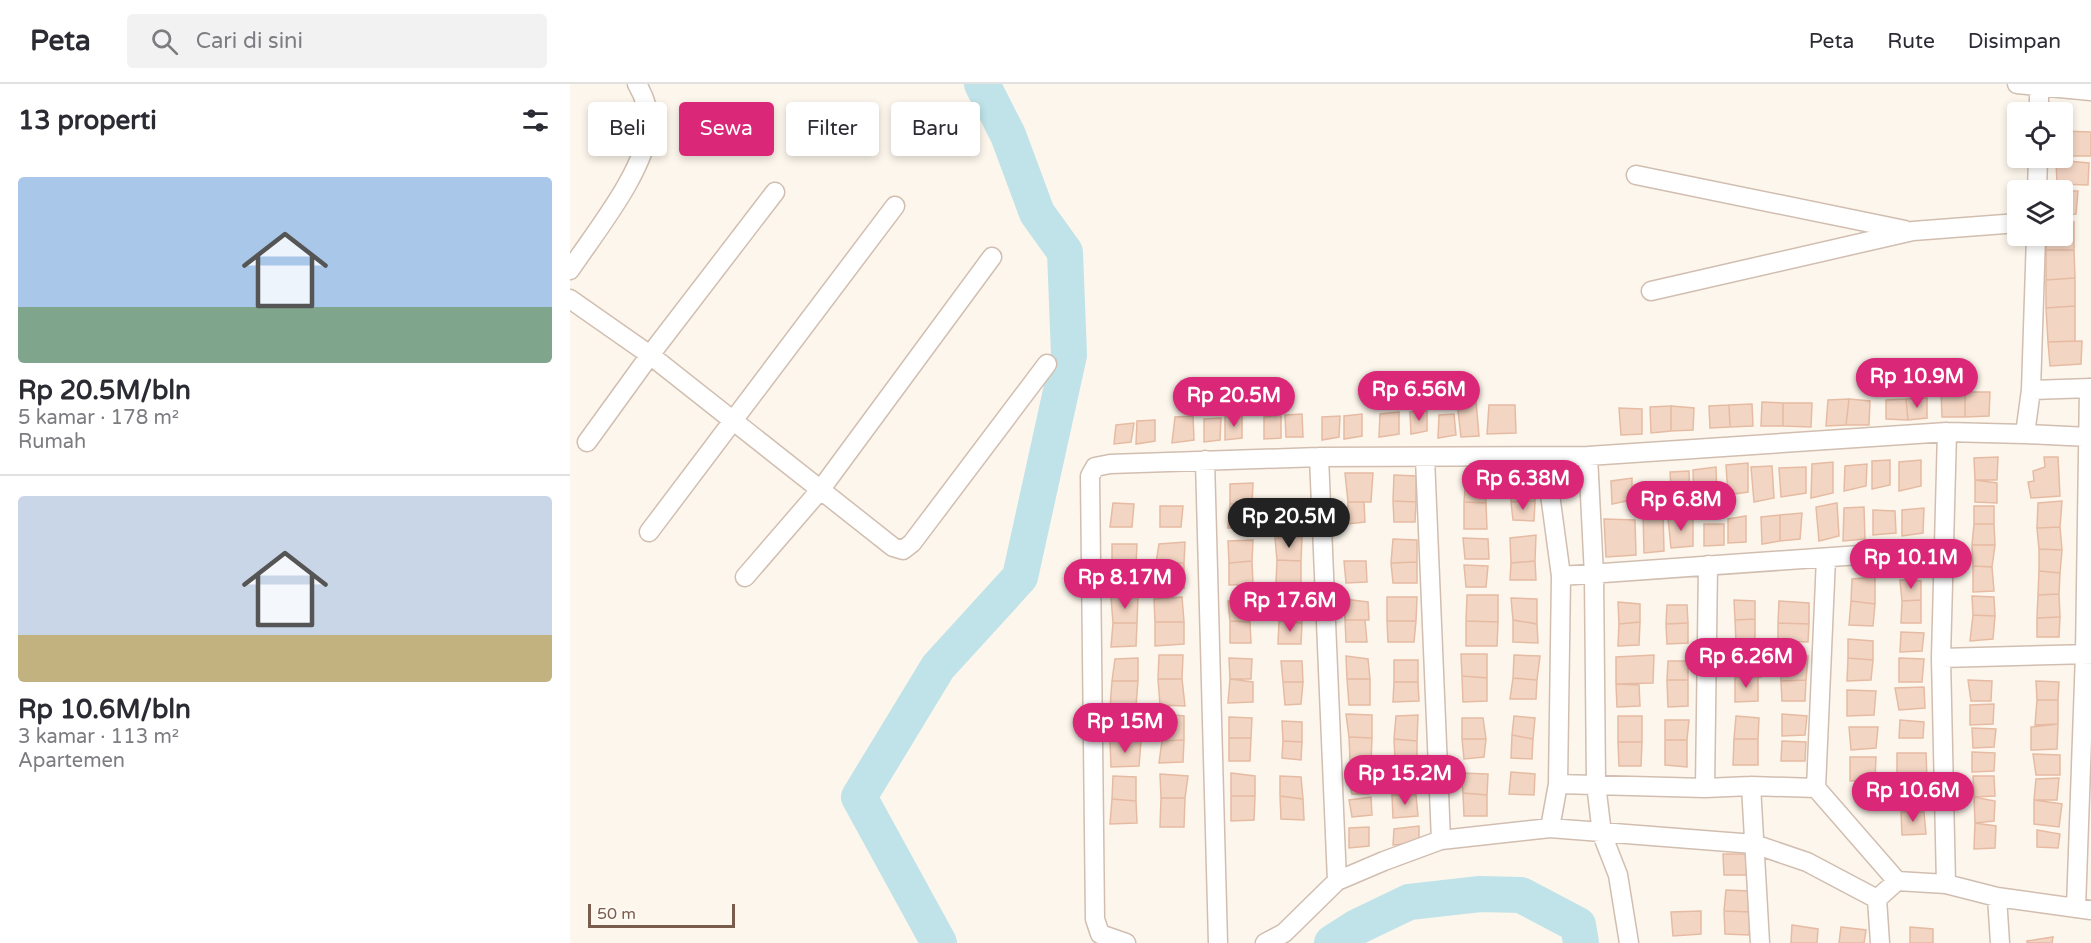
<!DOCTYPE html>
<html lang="id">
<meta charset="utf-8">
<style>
body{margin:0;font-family:"Varela Round",sans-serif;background:#f2f2f3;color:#2b2b33;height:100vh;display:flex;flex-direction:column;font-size:22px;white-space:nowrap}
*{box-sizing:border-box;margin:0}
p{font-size:20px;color:#7c7c81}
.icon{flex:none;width:33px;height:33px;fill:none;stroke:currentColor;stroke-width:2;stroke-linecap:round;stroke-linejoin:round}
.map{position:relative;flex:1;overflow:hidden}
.panel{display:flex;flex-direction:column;background:#fff;width:570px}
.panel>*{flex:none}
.banner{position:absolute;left:18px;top:18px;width:570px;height:54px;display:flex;gap:12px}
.tools{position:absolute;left:1437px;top:18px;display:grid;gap:12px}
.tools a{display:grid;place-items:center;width:66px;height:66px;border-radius:6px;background:#fff;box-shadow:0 3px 9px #0003;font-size:30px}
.scale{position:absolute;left:18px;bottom:15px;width:147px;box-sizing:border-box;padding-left:6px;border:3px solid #7a5c4d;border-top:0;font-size:16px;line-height:21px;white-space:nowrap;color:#7a5c4d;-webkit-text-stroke:4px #fffaf3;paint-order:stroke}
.price{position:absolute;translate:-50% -51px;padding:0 14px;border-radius:21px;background:#db2777;color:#fff;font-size:20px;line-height:39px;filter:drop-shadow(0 2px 3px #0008)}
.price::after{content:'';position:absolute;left:50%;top:36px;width:18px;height:14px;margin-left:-9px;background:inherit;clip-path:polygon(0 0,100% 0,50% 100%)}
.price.selected{background:#222;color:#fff}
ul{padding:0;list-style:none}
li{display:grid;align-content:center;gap:12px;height:318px;padding:0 18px}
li+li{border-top:2px solid #e1e1e2}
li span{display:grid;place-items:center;height:186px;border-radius:6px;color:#555}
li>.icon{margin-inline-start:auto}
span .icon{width:108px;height:108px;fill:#fffc;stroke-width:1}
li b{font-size:26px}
h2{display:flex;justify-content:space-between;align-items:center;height:72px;padding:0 18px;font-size:26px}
.chip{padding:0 21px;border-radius:6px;background:#fff;box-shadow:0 3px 9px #0003;font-size:21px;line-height:54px}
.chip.selected{background:#db2777;color:#fff}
header{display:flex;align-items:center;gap:36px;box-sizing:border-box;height:84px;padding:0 30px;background:#fff;border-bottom:2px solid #e1e1e2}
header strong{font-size:28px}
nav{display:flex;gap:33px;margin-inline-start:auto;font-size:21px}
.search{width:420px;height:54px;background:#f2f2f3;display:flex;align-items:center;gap:15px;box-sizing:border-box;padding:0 21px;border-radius:6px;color:#7c7c81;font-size:22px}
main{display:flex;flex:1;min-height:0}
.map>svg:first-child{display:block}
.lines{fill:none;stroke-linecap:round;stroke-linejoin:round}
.river{stroke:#bfe3e8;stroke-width:36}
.building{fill:#f3d5c3;stroke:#e6bba3;stroke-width:1.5}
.minor-casing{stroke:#d1beb0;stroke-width:21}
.minor{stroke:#fff;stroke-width:18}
</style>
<header>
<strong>Peta</strong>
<div class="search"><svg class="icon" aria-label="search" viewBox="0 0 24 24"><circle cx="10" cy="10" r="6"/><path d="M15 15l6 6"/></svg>Cari di sini</div>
<nav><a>Peta</a><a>Rute</a><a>Disimpan</a></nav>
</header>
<main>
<section class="panel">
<h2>13 properti<svg class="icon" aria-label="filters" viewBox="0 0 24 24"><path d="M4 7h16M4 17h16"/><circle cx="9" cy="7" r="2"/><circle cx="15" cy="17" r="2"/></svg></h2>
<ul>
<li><span style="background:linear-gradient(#a9c7e8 70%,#7fa58c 0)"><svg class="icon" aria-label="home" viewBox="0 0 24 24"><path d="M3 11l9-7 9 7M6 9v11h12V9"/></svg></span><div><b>Rp 20.5M/bln</b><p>5 kamar · 178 m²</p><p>Rumah</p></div></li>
<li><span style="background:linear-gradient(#c9d6e8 75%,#c2b280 0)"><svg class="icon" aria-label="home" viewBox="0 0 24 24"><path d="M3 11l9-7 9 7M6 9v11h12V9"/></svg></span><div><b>Rp 10.6M/bln</b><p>3 kamar · 113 m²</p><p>Apartemen</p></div></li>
</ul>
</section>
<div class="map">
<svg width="1521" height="859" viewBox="0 0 1521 859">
<rect width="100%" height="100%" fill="#fdf6ec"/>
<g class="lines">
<path class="river" d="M 369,859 L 289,713 L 368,583 L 450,493 L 499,271 L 495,168 L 467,129 L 438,51 L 412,0
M 762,859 L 787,843 L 839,818 L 910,810 L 951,811 L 1008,841 L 1011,859"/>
</g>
<path class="building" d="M 1492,47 L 1521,48 L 1521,72 L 1492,72 Z
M 1486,76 L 1519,79 L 1518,101 L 1487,100 Z
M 1492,107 L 1508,107 L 1506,130 L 1492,131 Z
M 1492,137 L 1504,138 L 1504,166 L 1476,166 L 1477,152 L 1492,152 Z
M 1476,166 L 1504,166 L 1505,194 L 1476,196 Z
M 1505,194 L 1505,222 L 1476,224 L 1476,196 Z
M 1505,222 L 1505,257 L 1478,258 L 1476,224 Z
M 1512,257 L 1511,280 L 1480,282 L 1478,258 Z
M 1371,307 L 1395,308 L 1395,333 L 1372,333 Z
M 1395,308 L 1420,308 L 1419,332 L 1395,333 Z
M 1357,314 L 1357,334 L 1338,336 L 1336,315 Z
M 1279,315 L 1276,341 L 1256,342 L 1258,316 Z
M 1279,315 L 1300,317 L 1299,341 L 1276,341 Z
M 1336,315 L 1338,336 L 1316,335 L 1316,316 Z
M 906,317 L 909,352 L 891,353 L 887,318 Z
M 1192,318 L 1213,319 L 1213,342 L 1191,342 Z
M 1213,319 L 1242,319 L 1241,343 L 1213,342 Z
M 1182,320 L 1183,342 L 1160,343 L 1159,321 Z
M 919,321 L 945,321 L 946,349 L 917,350 Z
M 1159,321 L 1160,343 L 1140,344 L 1139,322 Z
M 1101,322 L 1101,347 L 1081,349 L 1080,323 Z
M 1101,322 L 1124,324 L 1123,346 L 1101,347 Z
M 1049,324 L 1072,325 L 1072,350 L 1051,351 Z
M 857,327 L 857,347 L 841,350 L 840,328 Z
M 829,328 L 829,350 L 809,353 L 810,330 Z
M 732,330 L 733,353 L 716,353 L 715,331 Z
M 792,330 L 792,352 L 774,355 L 774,332 Z
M 884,330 L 886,351 L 868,354 L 869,331 Z
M 672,331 L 672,354 L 655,356 L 655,333 Z
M 711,331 L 711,354 L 694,355 L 694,333 Z
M 623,332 L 624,356 L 602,359 L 605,333 Z
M 770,332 L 769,353 L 752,356 L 752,333 Z
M 651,334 L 650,356 L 634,358 L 634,335 Z
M 585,336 L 585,357 L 566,360 L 567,337 Z
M 564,339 L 561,358 L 544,360 L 546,341 Z
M 1428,373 L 1427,396 L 1405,396 L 1404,374 Z
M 1474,373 L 1488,373 L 1490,412 L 1461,414 L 1458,398 L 1464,397 L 1463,387 L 1475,383 Z
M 1320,376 L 1320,401 L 1302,405 L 1302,377 Z
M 1351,376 L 1351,402 L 1329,407 L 1329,378 Z
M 1263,378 L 1263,409 L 1241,414 L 1242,380 Z
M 1178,379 L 1178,408 L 1158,411 L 1156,381 Z
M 1297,380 L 1296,402 L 1274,407 L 1275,382 Z
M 1202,382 L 1204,414 L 1184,418 L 1181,383 Z
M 1146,383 L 1147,417 L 1124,420 L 1123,386 Z
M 1236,383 L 1236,409 L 1211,413 L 1209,384 Z
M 1119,387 L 1120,415 L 1102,419 L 1100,388 Z
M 775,389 L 803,389 L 801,418 L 778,418 Z
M 824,391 L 846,392 L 846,418 L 823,417 Z
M 896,393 L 914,393 L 916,419 L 894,418 Z
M 941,393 L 965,393 L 965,417 L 941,418 Z
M 1062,394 L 1062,416 L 1042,420 L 1041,397 Z
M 1405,396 L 1427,399 L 1427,419 L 1405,418 Z
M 683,399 L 682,420 L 660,420 L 660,400 Z
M 823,417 L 846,418 L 845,438 L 824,438 Z
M 965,417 L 964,437 L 943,436 L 941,418 Z
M 1492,417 L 1490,443 L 1467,444 L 1468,419 Z
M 778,418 L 794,418 L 795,438 L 777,440 Z
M 894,418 L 916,419 L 917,445 L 894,445 Z
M 543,419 L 564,420 L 562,443 L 540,443 Z
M 1267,419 L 1269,452 L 1249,457 L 1246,423 Z
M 660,420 L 682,420 L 679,444 L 658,444 Z
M 590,422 L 613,422 L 611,443 L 590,443 Z
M 1404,422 L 1424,422 L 1424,440 L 1404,440 Z
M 1294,423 L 1295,455 L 1273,457 L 1274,424 Z
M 1354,424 L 1353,449 L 1332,452 L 1332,426 Z
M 1303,426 L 1325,427 L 1326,449 L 1303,451 Z
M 1093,428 L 1094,467 L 1074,469 L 1073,429 Z
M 1232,429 L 1230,455 L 1210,457 L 1210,431 Z
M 1210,431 L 1210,457 L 1192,460 L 1191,433 Z
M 1123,432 L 1123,462 L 1101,464 L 1098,434 Z
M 1176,432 L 1176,458 L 1158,459 L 1158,435 Z
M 1034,435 L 1065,436 L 1066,471 L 1036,473 Z
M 1134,440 L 1154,440 L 1154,461 L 1134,462 Z
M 1404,440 L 1424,440 L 1425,461 L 1402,461 Z
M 1490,443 L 1492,466 L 1469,465 L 1467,444 Z
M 966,451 L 965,477 L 941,479 L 940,454 Z
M 732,453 L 731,477 L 707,476 L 705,454 Z
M 893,454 L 918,455 L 919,475 L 895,475 Z
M 823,455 L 847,456 L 847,478 L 821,479 Z
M 683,456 L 682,477 L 659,479 L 658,457 Z
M 615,458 L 614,479 L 586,479 L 589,460 Z
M 542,460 L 567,460 L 566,480 L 542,482 Z
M 1402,461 L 1425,461 L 1422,483 L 1403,482 Z
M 1469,465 L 1492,466 L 1490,489 L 1469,487 Z
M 707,476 L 731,477 L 731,499 L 706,499 Z
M 682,477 L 683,500 L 659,501 L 659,479 Z
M 774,477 L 796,477 L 797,498 L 776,499 Z
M 965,477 L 966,496 L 940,496 L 941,479 Z
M 847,478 L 847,499 L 823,499 L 821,479 Z
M 586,479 L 614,479 L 614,504 L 587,505 Z
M 566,480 L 566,504 L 544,504 L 542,482 Z
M 894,481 L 918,482 L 916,503 L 896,503 Z
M 1403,482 L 1422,483 L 1424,507 L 1403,508 Z
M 1469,487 L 1490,489 L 1489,510 L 1468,511 Z
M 1305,493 L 1305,520 L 1281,517 L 1282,495 Z
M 1330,496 L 1351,497 L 1351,516 L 1332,517 Z
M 1489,510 L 1490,533 L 1467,534 L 1468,511 Z
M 897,511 L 928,511 L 928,538 L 896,537 Z
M 1402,512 L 1424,513 L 1425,532 L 1403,531 Z
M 541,513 L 568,513 L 567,539 L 543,539 Z
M 612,513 L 614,538 L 585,538 L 584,515 Z
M 817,513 L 847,513 L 846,537 L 817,537 Z
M 941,514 L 967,515 L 967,540 L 943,536 Z
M 774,515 L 798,518 L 799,536 L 775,536 Z
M 1164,516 L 1185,517 L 1185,535 L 1165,536 Z
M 1351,516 L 1351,539 L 1331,539 L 1332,517 Z
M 658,517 L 680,517 L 680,538 L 660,537 Z
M 1209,517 L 1239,519 L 1239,540 L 1208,539 Z
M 1281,517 L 1305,520 L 1303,542 L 1279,541 Z
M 709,518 L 730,518 L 732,539 L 709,537 Z
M 1048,518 L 1070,520 L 1070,538 L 1049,540 Z
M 1097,521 L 1117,521 L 1118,539 L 1096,540 Z
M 1403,531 L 1425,532 L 1423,555 L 1400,557 Z
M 1490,533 L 1489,553 L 1467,553 L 1467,534 Z
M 1185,535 L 1185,558 L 1166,559 L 1165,536 Z
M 775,536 L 795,536 L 797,558 L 776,558 Z
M 943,536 L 967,540 L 968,559 L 943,558 Z
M 660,537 L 680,538 L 681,559 L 660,559 Z
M 709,537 L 732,539 L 731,560 L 708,560 Z
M 817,537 L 846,537 L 844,558 L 818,558 Z
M 896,537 L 928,538 L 927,562 L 896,562 Z
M 585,538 L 614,538 L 614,560 L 585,562 Z
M 1070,538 L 1069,561 L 1048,562 L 1049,540 Z
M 543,539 L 567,539 L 566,562 L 541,563 Z
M 1118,539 L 1118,559 L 1097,560 L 1096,540 Z
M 1208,539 L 1239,540 L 1238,558 L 1208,557 Z
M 1331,548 L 1354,549 L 1352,567 L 1330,568 Z
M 1278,555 L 1303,557 L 1303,576 L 1278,574 Z
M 891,570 L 917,570 L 917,594 L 892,592 Z
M 589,571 L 613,571 L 612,595 L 588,595 Z
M 944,571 L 970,572 L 967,596 L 943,594 Z
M 1084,571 L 1083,599 L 1046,600 L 1046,573 Z
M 1212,571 L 1238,572 L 1236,596 L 1211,597 Z
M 776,572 L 798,575 L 800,595 L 777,595 Z
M 568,574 L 568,597 L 542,597 L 545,575 Z
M 659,574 L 682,575 L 681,595 L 660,595 Z
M 1164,574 L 1192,574 L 1191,593 L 1165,593 Z
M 1278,574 L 1303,576 L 1301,596 L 1277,597 Z
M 1329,574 L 1354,575 L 1352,598 L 1329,598 Z
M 824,576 L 848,576 L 848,598 L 824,598 Z
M 711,577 L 732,577 L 733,598 L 713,598 Z
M 1098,577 L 1118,577 L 1118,596 L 1097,596 Z
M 892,592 L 917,594 L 917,617 L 893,618 Z
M 1165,593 L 1188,593 L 1188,617 L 1165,618 Z
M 943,594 L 967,596 L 966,615 L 940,615 Z
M 588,595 L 612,595 L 615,622 L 590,621 Z
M 660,595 L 683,598 L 683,618 L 658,619 Z
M 777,595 L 800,595 L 800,621 L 779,621 Z
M 1097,596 L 1118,596 L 1118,622 L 1098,623 Z
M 1236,596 L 1235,617 L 1212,617 L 1211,597 Z
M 1398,596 L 1422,597 L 1421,617 L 1401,617 Z
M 542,597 L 568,597 L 566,622 L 540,624 Z
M 1466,597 L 1489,598 L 1488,616 L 1467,616 Z
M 713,598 L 733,598 L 731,620 L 715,621 Z
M 824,598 L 848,598 L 849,617 L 823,618 Z
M 1046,600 L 1069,601 L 1070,622 L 1047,623 Z
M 1354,603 L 1355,624 L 1329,626 L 1325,604 Z
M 1277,606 L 1306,607 L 1304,631 L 1277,632 Z
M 1467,616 L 1488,616 L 1488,640 L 1465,641 Z
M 1424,620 L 1423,640 L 1400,641 L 1400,621 Z
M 594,630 L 614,632 L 614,656 L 592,657 Z
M 776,630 L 802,631 L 802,654 L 779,653 Z
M 1212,630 L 1237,632 L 1235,651 L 1212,652 Z
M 570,631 L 571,657 L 540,657 L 540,632 Z
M 848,631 L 847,657 L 824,655 L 826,632 Z
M 944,632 L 965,634 L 963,655 L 942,651 Z
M 1048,632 L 1072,632 L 1072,658 L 1048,658 Z
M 1166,632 L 1189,634 L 1188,655 L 1164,655 Z
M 659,633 L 682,634 L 681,654 L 659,654 Z
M 892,634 L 913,634 L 916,655 L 892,655 Z
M 1095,636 L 1119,636 L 1117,656 L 1095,656 Z
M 1330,636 L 1354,638 L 1353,654 L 1329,654 Z
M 712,637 L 732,638 L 732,658 L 713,657 Z
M 1488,640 L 1487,665 L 1461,666 L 1461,643 Z
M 1279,643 L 1308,643 L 1306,664 L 1281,666 Z
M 1402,644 L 1426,645 L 1424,663 L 1403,664 Z
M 942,651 L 963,655 L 962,675 L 941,674 Z
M 779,653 L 802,654 L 801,677 L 780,676 Z
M 659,654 L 681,654 L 680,677 L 659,677 Z
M 824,655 L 847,657 L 847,676 L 825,676 Z
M 892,655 L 916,655 L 914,673 L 894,675 Z
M 1164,655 L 1188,655 L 1188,681 L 1163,681 Z
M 614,656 L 613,678 L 589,679 L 592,657 Z
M 1095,656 L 1117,656 L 1117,683 L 1095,681 Z
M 540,657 L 571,657 L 569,682 L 541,683 Z
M 713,657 L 732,658 L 731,676 L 712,674 Z
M 1212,657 L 1236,658 L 1235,677 L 1211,677 Z
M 1048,658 L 1072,658 L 1071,682 L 1049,682 Z
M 1402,668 L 1425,669 L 1424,687 L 1402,688 Z
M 1327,669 L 1356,669 L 1357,695 L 1327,695 Z
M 1463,670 L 1490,671 L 1490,691 L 1466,691 Z
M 1280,673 L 1306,673 L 1305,696 L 1280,697 Z
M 941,688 L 965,690 L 964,711 L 939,710 Z
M 661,689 L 685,692 L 685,712 L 661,712 Z
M 823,689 L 848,689 L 846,711 L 822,711 Z
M 891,689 L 918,690 L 917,711 L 893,709 Z
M 590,690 L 618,692 L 615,714 L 591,714 Z
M 543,692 L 566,693 L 566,717 L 542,715 Z
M 710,692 L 731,693 L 733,715 L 710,712 Z
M 1403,692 L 1424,692 L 1425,712 L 1404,713 Z
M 799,693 L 799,710 L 782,710 L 778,694 Z
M 1489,694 L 1487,716 L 1464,716 L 1466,695 Z
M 1327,695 L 1357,695 L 1355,717 L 1327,717 Z
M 893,709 L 917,711 L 917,732 L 894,732 Z
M 822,711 L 846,711 L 848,732 L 823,734 Z
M 661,712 L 685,712 L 684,736 L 661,737 Z
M 710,712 L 733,715 L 734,736 L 711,735 Z
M 801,713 L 802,731 L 782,733 L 779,716 Z
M 1404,713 L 1425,717 L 1424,737 L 1405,739 Z
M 591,714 L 615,714 L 614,743 L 590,743 Z
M 542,715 L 566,717 L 567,739 L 540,740 Z
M 1464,716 L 1492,720 L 1489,743 L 1464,740 Z
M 1331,728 L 1354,728 L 1356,750 L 1332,751 Z
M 1405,739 L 1426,742 L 1425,764 L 1404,765 Z
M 849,742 L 849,759 L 823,761 L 824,745 Z
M 799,743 L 799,762 L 779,764 L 779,744 Z
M 1467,746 L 1490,750 L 1488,764 L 1467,763 Z
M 1153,770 L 1176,770 L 1177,791 L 1154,791 Z
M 1156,806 L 1180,807 L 1181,828 L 1154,827 Z
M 1131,827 L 1131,850 L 1103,852 L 1101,828 Z
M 1154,827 L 1181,828 L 1179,851 L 1155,850 Z
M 1222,841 L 1248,845 L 1247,859 L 1221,859 Z
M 1271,843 L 1296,846 L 1294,859 L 1269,859 Z
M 1340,843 L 1363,845 L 1363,859 L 1340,859 Z
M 1483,853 L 1482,859 L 1457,859 L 1457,857 Z"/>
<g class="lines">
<g class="minor-casing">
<path id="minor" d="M 1447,0 L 1521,7
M 1469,28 L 1469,0
M 1066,91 L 1335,146
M 1467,106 L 1468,74
M 1466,152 L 1461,306 L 1521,304
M 0,186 C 26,147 76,86 79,40 C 79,26 74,12 67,0
M 1081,207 L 1343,147 L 1448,139
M 0,215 L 80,271 L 323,463 L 333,466 L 342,459 L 477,280
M 1455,350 L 1519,353
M 17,358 L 80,271 L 205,108
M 1018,372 L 1024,491 L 1026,700 L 1032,750 L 1048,791 L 1059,859
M 749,373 L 767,797
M 975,373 L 991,492 L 988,700 L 980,744
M 855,374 L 871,756
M 635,376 L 648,859
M 79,448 L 325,122
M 1256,474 L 1246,704 L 1327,797 L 1376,800 L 1427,813 L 1521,826
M 991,492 L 1375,465
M 175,493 L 251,405 L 422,173
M 1371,574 L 1521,570
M 988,700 L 1135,704 L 1181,702 L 1246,704
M 1181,702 L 1190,859
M 1135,704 L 1138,481
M 1376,800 L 1371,574 L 1377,348
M 1427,813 L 1430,859
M 1307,815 L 1310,859
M 1506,824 L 1515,570 L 1519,304
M 556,859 L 530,850 L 525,835 L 520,392 L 525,383 L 540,380 L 749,373 L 1018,372 L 1377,348 L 1455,350 L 1461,306
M 695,859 L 714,849 L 767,797 L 814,777 L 871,756 L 980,744 L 1184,760 L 1237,778 L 1307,815 L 1327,797"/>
</g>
<use href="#minor" class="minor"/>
</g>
</svg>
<div class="tools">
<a><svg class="icon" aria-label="locate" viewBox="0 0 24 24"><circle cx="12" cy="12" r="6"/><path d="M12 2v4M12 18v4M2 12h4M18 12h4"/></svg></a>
<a><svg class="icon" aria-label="layers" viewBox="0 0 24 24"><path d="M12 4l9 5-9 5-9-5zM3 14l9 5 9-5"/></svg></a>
</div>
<div class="scale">50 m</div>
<b class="price" style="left:1347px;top:325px">Rp 10.9M</b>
<b class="price" style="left:849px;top:338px">Rp 6.56M</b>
<b class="price" style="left:664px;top:344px">Rp 20.5M</b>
<b class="price" style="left:953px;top:427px">Rp 6.38M</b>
<b class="price" style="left:1111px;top:448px">Rp 6.8M</b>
<b class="price selected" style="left:719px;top:465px">Rp 20.5M</b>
<b class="price" style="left:1341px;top:506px">Rp 10.1M</b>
<b class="price" style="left:555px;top:526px">Rp 8.17M</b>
<b class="price" style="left:720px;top:549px">Rp 17.6M</b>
<b class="price" style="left:1176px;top:605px">Rp 6.26M</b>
<b class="price" style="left:555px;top:670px">Rp 15M</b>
<b class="price" style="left:835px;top:722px">Rp 15.2M</b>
<b class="price" style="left:1343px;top:739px">Rp 10.6M</b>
<div class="banner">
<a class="chip">Beli</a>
<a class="chip selected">Sewa</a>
<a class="chip">Filter</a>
<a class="chip">Baru</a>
</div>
</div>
</main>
